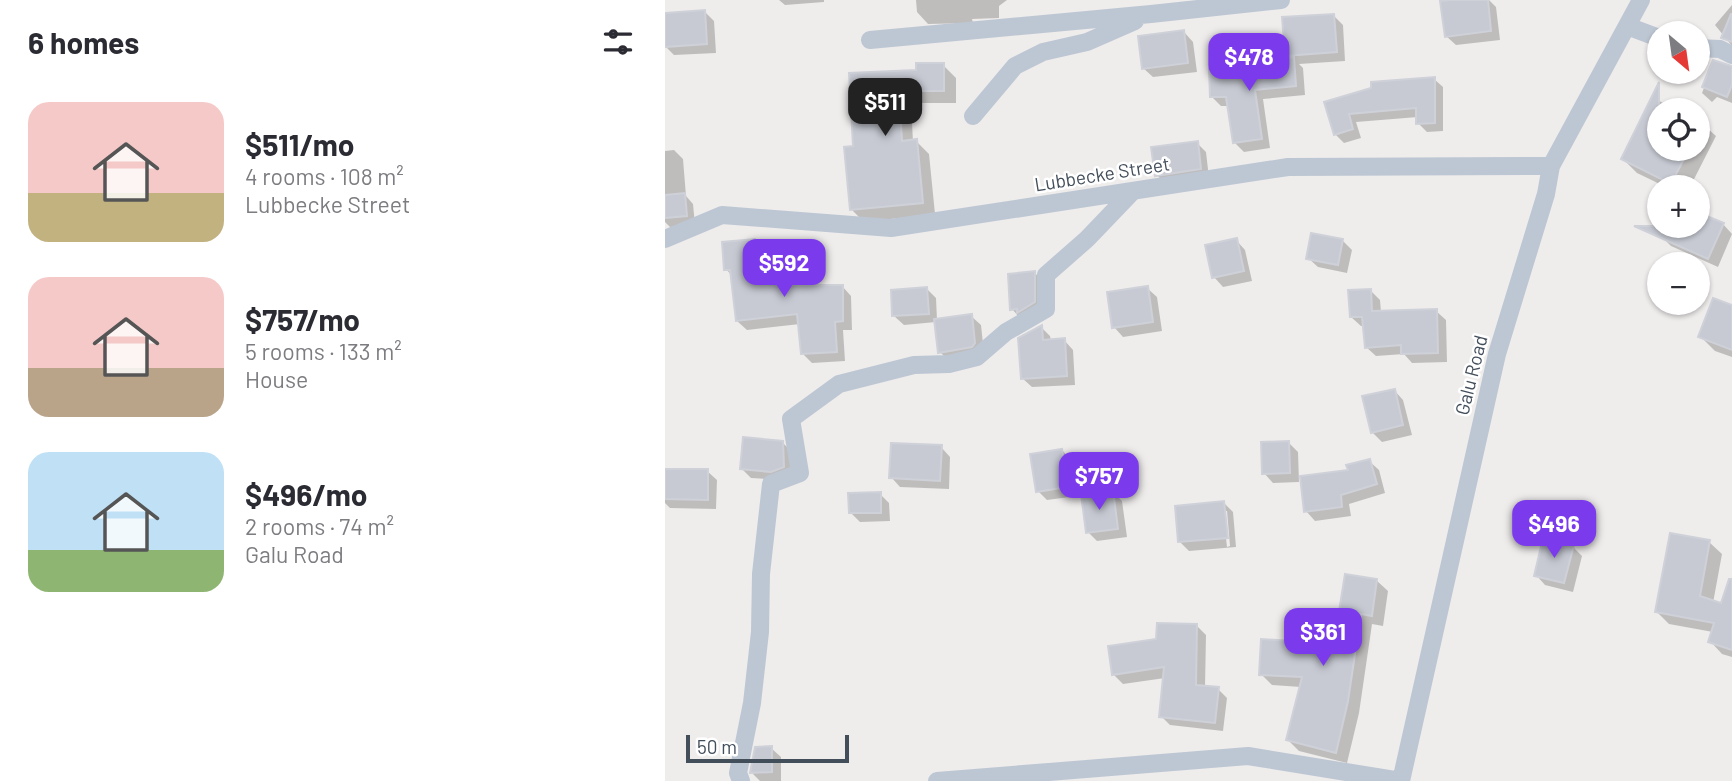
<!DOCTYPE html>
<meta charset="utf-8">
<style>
body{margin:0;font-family:Barlow,sans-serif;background:#f7f7f7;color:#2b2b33;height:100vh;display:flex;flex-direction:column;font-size:26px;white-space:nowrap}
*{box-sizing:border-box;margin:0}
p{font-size:23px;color:#7c7c81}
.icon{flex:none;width:38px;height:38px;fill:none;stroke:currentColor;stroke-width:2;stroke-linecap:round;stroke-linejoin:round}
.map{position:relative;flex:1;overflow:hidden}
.side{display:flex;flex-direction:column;background:#fff;width:665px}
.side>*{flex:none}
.needle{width:46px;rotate:151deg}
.tools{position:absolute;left:982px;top:21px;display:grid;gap:14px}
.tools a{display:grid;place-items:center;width:63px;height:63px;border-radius:50%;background:#fff;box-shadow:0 2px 5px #0004;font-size:35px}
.scale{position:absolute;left:21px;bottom:18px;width:163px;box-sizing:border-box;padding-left:7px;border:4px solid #434e5b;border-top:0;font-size:19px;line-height:24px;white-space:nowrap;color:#434e5b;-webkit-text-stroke:5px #fff;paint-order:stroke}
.price{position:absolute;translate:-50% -60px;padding:0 16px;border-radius:14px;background:#7c3aed;color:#fff;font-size:23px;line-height:46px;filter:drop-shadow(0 2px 4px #0008)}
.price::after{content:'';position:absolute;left:50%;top:42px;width:21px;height:16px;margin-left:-10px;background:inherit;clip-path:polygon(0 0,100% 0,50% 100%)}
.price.on{background:#222;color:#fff}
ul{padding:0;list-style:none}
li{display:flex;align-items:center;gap:21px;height:175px;padding:0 28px}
li span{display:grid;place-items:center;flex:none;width:196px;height:140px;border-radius:21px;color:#555}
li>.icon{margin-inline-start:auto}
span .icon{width:84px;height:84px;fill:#fffc;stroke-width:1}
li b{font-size:30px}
h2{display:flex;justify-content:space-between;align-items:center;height:84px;padding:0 28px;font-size:30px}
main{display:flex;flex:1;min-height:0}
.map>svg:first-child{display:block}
.shadow{fill:#0003;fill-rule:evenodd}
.building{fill:#c7cad3;stroke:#cfd1d9;stroke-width:2}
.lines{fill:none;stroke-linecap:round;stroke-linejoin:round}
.street{stroke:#bdc7d3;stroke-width:18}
.labels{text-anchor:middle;stroke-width:5;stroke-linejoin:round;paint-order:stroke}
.street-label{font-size:19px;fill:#434e5b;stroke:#fff}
</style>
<main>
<section class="side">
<h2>6 homes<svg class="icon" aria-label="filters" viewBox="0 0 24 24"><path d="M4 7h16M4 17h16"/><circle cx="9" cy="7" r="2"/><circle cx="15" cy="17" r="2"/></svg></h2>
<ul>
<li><span style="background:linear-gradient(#f6c9c9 65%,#c2b280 0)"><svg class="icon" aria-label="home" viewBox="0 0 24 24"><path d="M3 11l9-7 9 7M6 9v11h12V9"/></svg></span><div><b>$511/mo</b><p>4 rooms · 108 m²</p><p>Lubbecke Street</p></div></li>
<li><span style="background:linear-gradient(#f6c9c9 65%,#b9a48a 0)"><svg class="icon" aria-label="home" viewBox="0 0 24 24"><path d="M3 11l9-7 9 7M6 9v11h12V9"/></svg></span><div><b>$757/mo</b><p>5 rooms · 133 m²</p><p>House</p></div></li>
<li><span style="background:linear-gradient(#bfe0f5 70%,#8fb573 0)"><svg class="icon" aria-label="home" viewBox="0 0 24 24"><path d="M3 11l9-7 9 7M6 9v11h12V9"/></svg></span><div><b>$496/mo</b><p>2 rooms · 74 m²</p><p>Galu Road</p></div></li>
</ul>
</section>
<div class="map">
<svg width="1067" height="781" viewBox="0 0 1067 781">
<rect width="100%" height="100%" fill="#efecec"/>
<path class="shadow" d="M 114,0 L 159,0 L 159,2 L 120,5 Z
M 251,0 L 342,0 L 334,6 L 334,18 L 307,19 L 308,23 L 263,24 L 252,12 Z
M 801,0 L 824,0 L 831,7 L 835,40 L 791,45 L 781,36 Z
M 1067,5 L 1067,46 L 1050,25 Z
M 39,11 L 49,21 L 51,53 L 9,55 L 0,46 L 0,14 Z
M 668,15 L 678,25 L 680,61 L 634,64 L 638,68 L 640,95 L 598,99 L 605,148 L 579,152 L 569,142 L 564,106 L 556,106 L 547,97 L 626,59 L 622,55 Z
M 519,32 L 528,42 L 532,72 L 488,77 L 478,68 Z
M 1049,62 L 1067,67 L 1067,103 L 1052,97 L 1047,102 L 1037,93 Z
M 278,65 L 291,78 L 291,103 L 246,103 L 248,142 L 251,141 L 264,154 L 270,214 L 199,222 L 187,210 L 190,148 L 186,75 L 253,71 Z
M 769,79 L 778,87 L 778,131 L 762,132 L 753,123 L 753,117 L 691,122 L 696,138 L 679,143 L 670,134 L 661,103 Z
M 988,98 L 1013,110 L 994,110 L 994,149 L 1032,149 L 1032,119 L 1051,136 L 1025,187 L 1001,187 L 972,173 L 958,159 Z
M 532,143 L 541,152 L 544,178 L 501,185 L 492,175 Z
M 9,150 L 18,159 L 21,196 L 28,204 L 30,225 L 5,227 L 0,222 L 0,151 Z
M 1058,224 L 1067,234 L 1053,267 L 1006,246 L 997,237 L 1001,226 Z
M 571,240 L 580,250 L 587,281 L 558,287 L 549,277 Z
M 677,240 L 687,250 L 682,273 L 653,267 L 643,258 Z
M 89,241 L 99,250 L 101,285 L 123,282 L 128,287 L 177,286 L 186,296 L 187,330 L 178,330 L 180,361 L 147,363 L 138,354 L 135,324 L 82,330 L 72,321 L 67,276 L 61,269 Z
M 370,273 L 379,283 L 378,312 L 356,319 L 347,309 Z
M 482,288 L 492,297 L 497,331 L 458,337 L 449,327 Z
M 262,289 L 271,298 L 272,320 L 306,316 L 316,325 L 319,353 L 284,361 L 275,352 L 271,322 L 239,325 L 229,316 Z
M 706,291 L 715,300 L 716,312 L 771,311 L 781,320 L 782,362 L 747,363 L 739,354 L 711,356 L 701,347 L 700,326 L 696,326 L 686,317 Z
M 1067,307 L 1067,357 L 1050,351 L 1035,336 Z
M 376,327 L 385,336 L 386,341 L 399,340 L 408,350 L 410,385 L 367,387 L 357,378 Z
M 729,390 L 738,400 L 747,435 L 717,442 L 707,432 Z
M 117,442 L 127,452 L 127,476 L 116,480 L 86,478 L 77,469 Z
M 623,442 L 633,452 L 634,482 L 608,483 L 599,473 Z
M 276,447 L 285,457 L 284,489 L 235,487 L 226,477 Z
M 397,450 L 406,460 L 412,496 L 382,500 L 373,491 Z
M 704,461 L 714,470 L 720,493 L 684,504 L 686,516 L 650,521 L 641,511 L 685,472 Z
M 0,470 L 42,471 L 52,480 L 51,509 L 5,508 L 0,503 Z
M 448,492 L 457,501 L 462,537 L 432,541 L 423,532 Z
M 215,494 L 224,503 L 225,521 L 195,522 L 186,513 Z
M 559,503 L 568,512 L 571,547 L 524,551 L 515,542 ZM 558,511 L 562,511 L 565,546 L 562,547 Z
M 1044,542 L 1057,554 L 1048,603 L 1067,609 L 1067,657 L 1057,654 L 1045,641 L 1048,632 L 1004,624 L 992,612 Z
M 908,547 L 917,556 L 908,592 L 880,585 L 871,575 Z
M 711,580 L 723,591 L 718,626 L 707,624 L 694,713 L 682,763 L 634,751 L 623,740 L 636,687 L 607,685 L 596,674 L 655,645 Z
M 532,626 L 541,635 L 540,687 L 553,689 L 562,698 L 558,731 L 505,725 L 496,716 L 500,678 L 458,684 L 449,675 Z
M 106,748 L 116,757 L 116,781 L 95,781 L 87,773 Z"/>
<path class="building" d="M 786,0 L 823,0 L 826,31 L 780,37 L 775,1 Z
M 40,10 L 42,44 L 0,47 L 0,13 Z
M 669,14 L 672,52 L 620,56 L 617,17 Z
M 1066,14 L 1067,14 L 1067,42 L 1056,38 Z
M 519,30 L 523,63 L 477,69 L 473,36 Z
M 629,57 L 631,86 L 590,90 L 597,139 L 568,143 L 561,97 L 545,97 L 544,69 L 610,65 L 610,59 Z
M 1048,60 L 1067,66 L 1067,85 L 1062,97 L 1037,87 Z
M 251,63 L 279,63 L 279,91 L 234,91 L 237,141 L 252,139 L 258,203 L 185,210 L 179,147 L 188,146 L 184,73 L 251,70 Z
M 770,77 L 770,123 L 751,124 L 751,108 L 684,114 L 688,129 L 669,135 L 659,102 L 706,88 L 706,82 Z
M 994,82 L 994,149 L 1024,149 L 1006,184 L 956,159 Z
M 533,141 L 536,169 L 490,176 L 486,147 Z
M 20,193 L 22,216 L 0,218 L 0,195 Z
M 1032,212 L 1059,223 L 1043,259 L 969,226 L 1032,226 Z
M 646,233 L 678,239 L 673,265 L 641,259 Z
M 572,238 L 579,271 L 547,278 L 540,245 Z
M 90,239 L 94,284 L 124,280 L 124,285 L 178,285 L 178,321 L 170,322 L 172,352 L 136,354 L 132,314 L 71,321 L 65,270 L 59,270 L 57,242 Z
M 370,271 L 370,302 L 352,313 L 352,309 L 345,310 L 343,274 Z
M 483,286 L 488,322 L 447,328 L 442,292 Z
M 262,287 L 264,314 L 227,316 L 226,290 Z
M 706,289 L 707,311 L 772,309 L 773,353 L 736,354 L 736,345 L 700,348 L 697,317 L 685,317 L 683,290 Z
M 1048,298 L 1067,305 L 1067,350 L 1033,337 Z
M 307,314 L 310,343 L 307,347 L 273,353 L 269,319 Z
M 377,325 L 378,340 L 400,338 L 402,376 L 356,379 L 353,338 Z
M 730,389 L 738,425 L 706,433 L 697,396 Z
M 78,437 L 118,441 L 119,467 L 106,472 L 75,469 Z
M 624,441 L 625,473 L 597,474 L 596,442 Z
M 226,443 L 277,445 L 275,481 L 224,478 Z
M 397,449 L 403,487 L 371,492 L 365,454 Z
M 705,459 L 712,484 L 676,495 L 677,507 L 639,512 L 635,476 L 683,470 L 681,465 Z
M 0,469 L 43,469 L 43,500 L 0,499 Z
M 448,490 L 453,529 L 421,533 L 416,494 Z
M 216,492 L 216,513 L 184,513 L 183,493 Z
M 559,501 L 563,538 L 513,542 L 510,506 Z
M 1005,533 L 1045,540 L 1035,596 L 1056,603 L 1064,579 L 1067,579 L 1067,650 L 1043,642 L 1049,623 L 990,612 Z
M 878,538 L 909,545 L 899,583 L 869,576 Z
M 680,574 L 712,579 L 707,616 L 696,614 L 683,701 L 671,753 L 621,740 L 637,677 L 594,675 L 596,639 L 654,643 L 657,622 L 672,624 Z
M 492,623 L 532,624 L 531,685 L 554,687 L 550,723 L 494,717 L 499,667 L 447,675 L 443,646 L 491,639 Z
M 107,746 L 107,772 L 85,773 L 90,747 Z"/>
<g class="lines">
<path class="street" d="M 962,26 L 994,38
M 205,40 L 486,14 L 616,0
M 1032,48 L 1055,49 L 1067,55
M 308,116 L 350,66 L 378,52 L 422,42 L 470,21
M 0,239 L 57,215 L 226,228 L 623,167 L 886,166
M 76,781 L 73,773 L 87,703 L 95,632 L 96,574 L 106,484 L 135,473 L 126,419 L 174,384 L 249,365 L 284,364 L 312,357 L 341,332 L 381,309 L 381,275 L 422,239 L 468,191
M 272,781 L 583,756 L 736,781
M 736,781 L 832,354 L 881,194 L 886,166 L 976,0"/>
</g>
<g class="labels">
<g class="street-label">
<text transform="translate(437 174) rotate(-9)" y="7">Lubbecke Street</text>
<text transform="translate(806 375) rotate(-76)" y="7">Galu Road</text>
</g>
</g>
</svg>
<div class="tools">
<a><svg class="needle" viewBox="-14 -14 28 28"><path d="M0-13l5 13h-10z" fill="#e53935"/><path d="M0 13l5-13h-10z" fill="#7c7c81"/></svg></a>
<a><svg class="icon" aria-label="locate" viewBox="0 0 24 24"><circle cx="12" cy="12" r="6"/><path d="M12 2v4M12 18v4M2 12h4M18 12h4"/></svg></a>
<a>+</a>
<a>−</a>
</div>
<div class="scale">50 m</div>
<b class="price" style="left:584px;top:93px">$478</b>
<b class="price on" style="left:220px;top:138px">$511</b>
<b class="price" style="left:119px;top:299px">$592</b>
<b class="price" style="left:434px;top:512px">$757</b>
<b class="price" style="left:889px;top:560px">$496</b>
<b class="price" style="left:658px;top:668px">$361</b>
</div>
</main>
